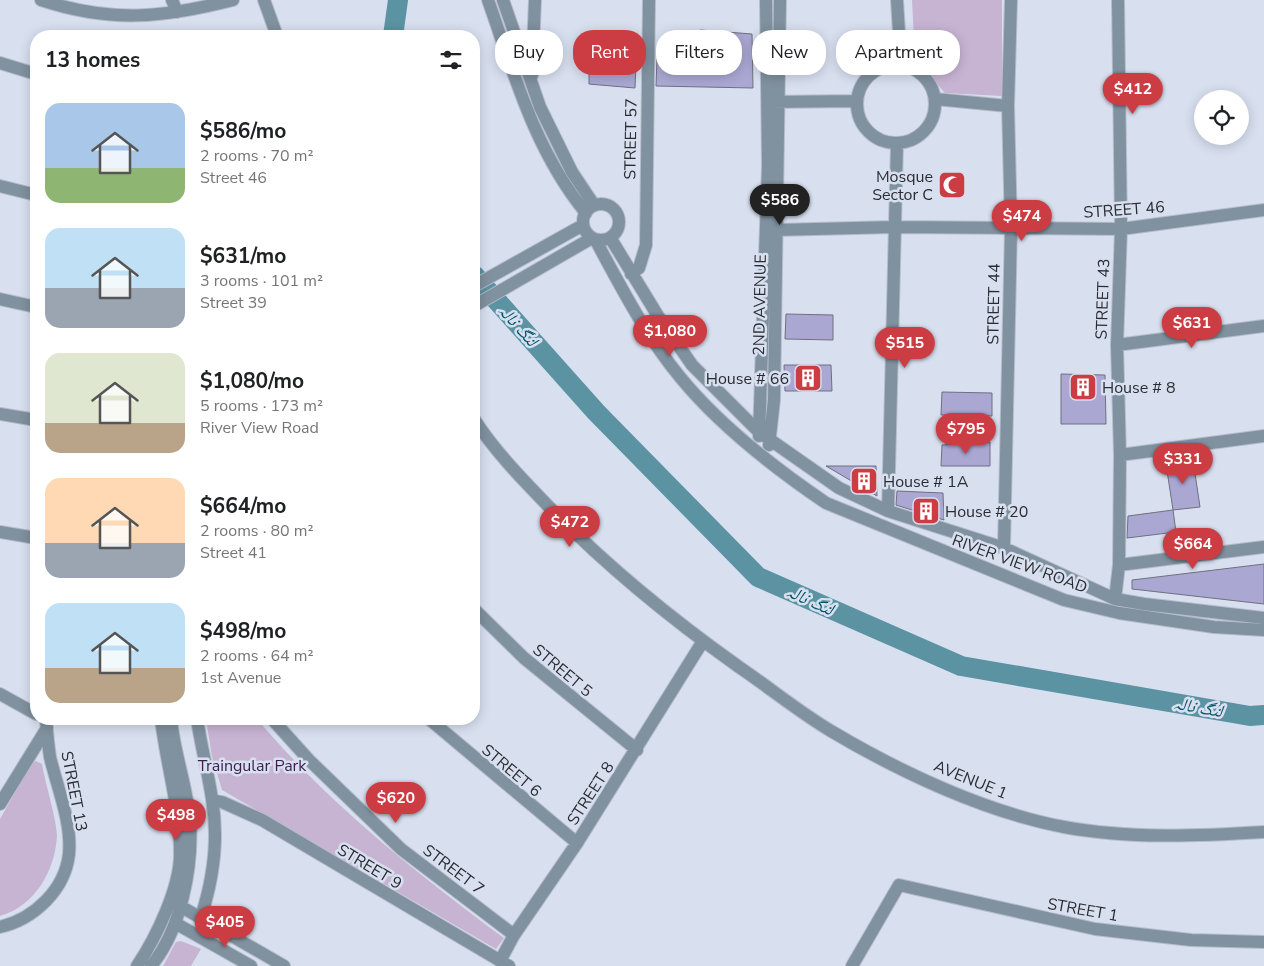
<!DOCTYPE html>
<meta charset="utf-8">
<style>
body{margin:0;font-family:"Nunito Sans","Noto Naskh Arabic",sans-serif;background:#f6f6f6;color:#202124;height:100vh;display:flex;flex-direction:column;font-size:19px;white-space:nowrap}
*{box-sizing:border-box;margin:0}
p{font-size:16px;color:#757577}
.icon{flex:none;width:28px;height:28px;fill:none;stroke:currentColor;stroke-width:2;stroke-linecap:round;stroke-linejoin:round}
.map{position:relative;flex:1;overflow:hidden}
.sheet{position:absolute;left:30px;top:30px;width:450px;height:695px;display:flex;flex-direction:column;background:#fff;border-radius:20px;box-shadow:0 2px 12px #0003}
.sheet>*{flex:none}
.banner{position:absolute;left:495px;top:30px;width:475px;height:45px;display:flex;gap:10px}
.tools{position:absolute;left:1194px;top:90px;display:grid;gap:10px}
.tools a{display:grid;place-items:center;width:55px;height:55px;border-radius:50%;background:#fff;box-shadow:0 2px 12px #0003;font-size:25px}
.price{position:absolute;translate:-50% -42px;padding:0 11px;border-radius:18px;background:#cc3d43;color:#fff;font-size:16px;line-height:32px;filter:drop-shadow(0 1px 2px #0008)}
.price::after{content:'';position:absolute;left:50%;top:30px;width:15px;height:11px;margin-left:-8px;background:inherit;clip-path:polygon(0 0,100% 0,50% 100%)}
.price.active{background:#222;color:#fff}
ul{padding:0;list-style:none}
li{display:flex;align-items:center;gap:15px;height:125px;padding:0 15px}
li span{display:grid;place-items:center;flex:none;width:140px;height:100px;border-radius:15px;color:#555}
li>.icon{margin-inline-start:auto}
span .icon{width:60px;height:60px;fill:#fffc;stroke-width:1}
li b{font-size:21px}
h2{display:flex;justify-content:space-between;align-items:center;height:60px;padding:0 15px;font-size:21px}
.pill{padding:0 18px;border-radius:20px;background:#fff;box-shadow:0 2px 12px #0003;font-size:18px;line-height:45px}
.pill.active{background:#cc3d43;color:#fff}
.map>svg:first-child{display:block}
.green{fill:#c7b4d3}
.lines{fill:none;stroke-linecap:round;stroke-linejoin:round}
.river{stroke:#5c93a3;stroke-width:20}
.building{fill:#aaa7d3;stroke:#706f7f}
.minor-casing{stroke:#b5bcca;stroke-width:14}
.minor{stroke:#80919f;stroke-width:12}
.labels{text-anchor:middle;stroke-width:5;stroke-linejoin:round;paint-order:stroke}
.street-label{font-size:16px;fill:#292c32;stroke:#d8e0f0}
.poi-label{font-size:16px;fill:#292c32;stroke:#d8e0f0;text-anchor:start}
.park-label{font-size:16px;fill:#3d1d4f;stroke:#d8e0f0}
.water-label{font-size:18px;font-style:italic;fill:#056;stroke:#d8e0f0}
</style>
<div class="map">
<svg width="1264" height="966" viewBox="0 0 1264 966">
<rect width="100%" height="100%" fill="#d8e0f0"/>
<path class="green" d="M 912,0 L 1002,0 L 1002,96 L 945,93 L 915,60 Z
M 206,719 L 257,719 C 328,803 416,873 504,938 L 496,949 L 222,790 L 212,757 Z
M 36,761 L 42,764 C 45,782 57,821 57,836 C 55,871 35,906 0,916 L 0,819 L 32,763 Z
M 181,941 L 201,949 L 191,966 L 163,966 L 176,942 Z"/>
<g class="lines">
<path class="river" d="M 393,36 L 398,0
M 474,275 L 596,412 L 758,577 L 961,666 L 1250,716 L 1264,715"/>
</g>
<path class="building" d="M 700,30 L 752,34 L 753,88 L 656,86 L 657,58 L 706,62 Z
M 589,56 L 636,62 L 635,88 L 589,84 Z
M 786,314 L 833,315 L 833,340 L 785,339 Z
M 784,365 L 831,365 L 832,391 L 785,391 Z
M 1061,374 L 1105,375 L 1106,424 L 1061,424 Z
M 942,392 L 992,393 L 992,416 L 941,415 Z
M 990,442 L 990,466 L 941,466 L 942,445 Z
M 1193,460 L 1200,507 L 1173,510 L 1166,464 Z
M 826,466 L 876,466 L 877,496 Z
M 897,491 L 943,493 L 944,520 L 896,505 Z
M 1173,510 L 1176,532 L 1127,538 L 1128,516 Z
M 1264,564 L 1264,604 L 1132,589 L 1132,580 Z"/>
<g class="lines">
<g class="minor-casing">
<path id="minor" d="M 41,0 C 111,23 163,18 233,0
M 172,0 L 177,12
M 264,0 L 277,36
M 488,0 C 514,74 535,151 586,213
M 503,0 L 540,107 L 572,172 L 594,205
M 897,0 L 901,65
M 0,63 L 36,74
M857 104a39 39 0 1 1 78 0a39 39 0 1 1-78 0Z
M 532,75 L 535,0
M 935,99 L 1008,106
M 769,102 L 856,101
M 0,186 L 36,195
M583 222a18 18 0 1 1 36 0a18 18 0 1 1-36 0Z
M 776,230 L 894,227 L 1121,229 L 1264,210
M 611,239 L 658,316 L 692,365 L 759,432 L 839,488 L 888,511 L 1004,548 L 1115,599 L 1144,604 L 1264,618
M 596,241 C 621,287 646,336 680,377 C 720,426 773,467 826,503 L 1064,600 L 1119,613 L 1214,627 L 1264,630
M 631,274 L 639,268 L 646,245 L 649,0
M 474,286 L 583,225
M 0,299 L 36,307
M 474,306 L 592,238
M 1117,345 L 1264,326
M 0,414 L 36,420
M 474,419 C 496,453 525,482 553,511 C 610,569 673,620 739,667 C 770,688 799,712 831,731 C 900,772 985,812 1064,827 C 1129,839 1198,836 1264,832
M 759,436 L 768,166 L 766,0
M 769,445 L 774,400 L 780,0
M 1120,455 L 1264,436
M 888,511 L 897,143
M 0,532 L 36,538
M 1004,548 L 1011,228 L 1008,106 L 1011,0
M 1119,565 L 1264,547
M 1115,599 L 1119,565 L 1120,455 L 1117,345 L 1121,229 L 1118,0
M 474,609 L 524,658 L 637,750
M 0,694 L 36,714
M 197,719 C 201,746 208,772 212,799 C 219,839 213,880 201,917
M 272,719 L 309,760 L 401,849 L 514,935
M 429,719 L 577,843
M 213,800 L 222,802 L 262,820 L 509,966
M 0,804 L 47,728
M 180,906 L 284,966
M 175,923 L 251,966
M 0,927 C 34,919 65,890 69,854 C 72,822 57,787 50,757 C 48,744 47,731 46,719
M 500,961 L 514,935 L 577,843 L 703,641
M 137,966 C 156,938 181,886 180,852 C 180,807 166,763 161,719
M 151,966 C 181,930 193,867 190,821 C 187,786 174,753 171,719
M 852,966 L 899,885 L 1095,929 L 1191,940 L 1264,942"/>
</g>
<use href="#minor" class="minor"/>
</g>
<defs>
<g id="mosque-square" transform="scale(1.4375)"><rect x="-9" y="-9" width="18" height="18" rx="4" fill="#cc3d43" stroke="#d8e0f0"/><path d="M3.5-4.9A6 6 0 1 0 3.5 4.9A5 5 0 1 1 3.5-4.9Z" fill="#fff"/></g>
<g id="building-square" transform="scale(1.4375)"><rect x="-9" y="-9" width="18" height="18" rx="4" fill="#cc3d43" stroke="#d8e0f0"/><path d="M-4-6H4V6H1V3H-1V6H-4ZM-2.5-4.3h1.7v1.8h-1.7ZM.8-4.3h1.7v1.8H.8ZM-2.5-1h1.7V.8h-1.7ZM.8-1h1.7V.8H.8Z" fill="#fff"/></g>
</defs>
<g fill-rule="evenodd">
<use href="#mosque-square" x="952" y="185"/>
<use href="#building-square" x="808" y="378"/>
<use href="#building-square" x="1083" y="387"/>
<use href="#building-square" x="864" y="481"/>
<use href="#building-square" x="926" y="511"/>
</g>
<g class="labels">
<g class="street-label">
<text transform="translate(630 139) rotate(-89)" y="6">STREET 57</text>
<text transform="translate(1124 209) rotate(-4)" y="6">STREET 46</text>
<text transform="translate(1102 299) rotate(-88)" y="6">STREET 43</text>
<text transform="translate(993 304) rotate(-89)" y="6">STREET 44</text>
<text transform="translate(759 305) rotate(-89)" y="6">2ND AVENUE</text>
<text transform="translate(1020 563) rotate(20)" y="6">RIVER VIEW ROAD</text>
<text transform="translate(563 670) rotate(40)" y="6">STREET 5</text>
<text transform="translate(512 770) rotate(40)" y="6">STREET 6</text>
<text transform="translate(971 779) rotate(22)" y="6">AVENUE 1</text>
<text transform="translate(75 791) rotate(79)" y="6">STREET 13</text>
<text transform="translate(590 793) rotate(-57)" y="6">STREET 8</text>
<text transform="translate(370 866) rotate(31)" y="6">STREET 9</text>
<text transform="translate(454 869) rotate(37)" y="6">STREET 7</text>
<text transform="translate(1083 909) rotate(10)" y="6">STREET 1</text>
</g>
<g class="poi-label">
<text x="933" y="182" text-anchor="end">Mosque<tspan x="933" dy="18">Sector C</tspan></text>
<text x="789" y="384" text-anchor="end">House # 66</text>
<text x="1102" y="393">House # 8</text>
<text x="883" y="487">House # 1A</text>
<text x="945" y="517">House # 20</text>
</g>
<g class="park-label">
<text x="252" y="771">Traingular Park</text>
</g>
<g class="water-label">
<text transform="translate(518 325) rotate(48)" y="6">لنگ نالہ</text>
<text transform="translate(810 600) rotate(24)" y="6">لنگ نالہ</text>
<text transform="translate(1198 707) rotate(10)" y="6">لنگ نالہ</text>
</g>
</g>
</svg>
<div class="tools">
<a><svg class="icon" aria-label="locate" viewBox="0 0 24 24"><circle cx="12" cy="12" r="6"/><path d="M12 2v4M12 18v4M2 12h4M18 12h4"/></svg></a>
</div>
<b class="price" style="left:1133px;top:115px">$412</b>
<b class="price active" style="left:780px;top:226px">$586</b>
<b class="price" style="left:1022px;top:242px">$474</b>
<b class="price" style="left:1192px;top:349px">$631</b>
<b class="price" style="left:670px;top:357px">$1,080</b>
<b class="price" style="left:905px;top:369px">$515</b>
<b class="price" style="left:966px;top:455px">$795</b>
<b class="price" style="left:1183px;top:485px">$331</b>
<b class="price" style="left:570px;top:548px">$472</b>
<b class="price" style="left:1193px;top:570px">$664</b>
<b class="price" style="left:396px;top:824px">$620</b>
<b class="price" style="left:176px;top:841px">$498</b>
<b class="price" style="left:225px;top:948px">$405</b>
<div class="banner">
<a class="pill">Buy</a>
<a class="pill active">Rent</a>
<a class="pill">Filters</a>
<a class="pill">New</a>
<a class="pill">Apartment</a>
</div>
<section class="sheet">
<h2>13 homes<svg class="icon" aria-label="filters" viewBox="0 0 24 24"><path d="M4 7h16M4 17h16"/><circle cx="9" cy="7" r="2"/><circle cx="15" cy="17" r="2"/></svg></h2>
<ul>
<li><span style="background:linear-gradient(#a9c7e8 65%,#8fb573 0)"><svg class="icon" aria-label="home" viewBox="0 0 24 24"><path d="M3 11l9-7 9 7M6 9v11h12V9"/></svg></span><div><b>$586/mo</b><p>2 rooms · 70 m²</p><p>Street 46</p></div></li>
<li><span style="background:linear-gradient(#bfe0f5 60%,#9aa5b1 0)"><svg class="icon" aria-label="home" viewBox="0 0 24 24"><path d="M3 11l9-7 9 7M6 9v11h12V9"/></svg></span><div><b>$631/mo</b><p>3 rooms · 101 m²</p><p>Street 39</p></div></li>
<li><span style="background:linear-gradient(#dfe7d0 70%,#b9a48a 0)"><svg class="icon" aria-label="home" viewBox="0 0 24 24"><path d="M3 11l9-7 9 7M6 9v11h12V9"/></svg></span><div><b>$1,080/mo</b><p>5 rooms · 173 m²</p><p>River View Road</p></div></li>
<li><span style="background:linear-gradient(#ffd9b3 65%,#9aa5b1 0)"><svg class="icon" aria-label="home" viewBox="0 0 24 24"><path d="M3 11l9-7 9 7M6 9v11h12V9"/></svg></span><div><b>$664/mo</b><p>2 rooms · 80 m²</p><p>Street 41</p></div></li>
<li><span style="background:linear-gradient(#bfe0f5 65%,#b9a48a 0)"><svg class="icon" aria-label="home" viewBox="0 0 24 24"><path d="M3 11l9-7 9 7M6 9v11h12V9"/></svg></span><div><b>$498/mo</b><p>2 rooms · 64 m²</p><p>1st Avenue</p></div></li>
</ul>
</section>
</div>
